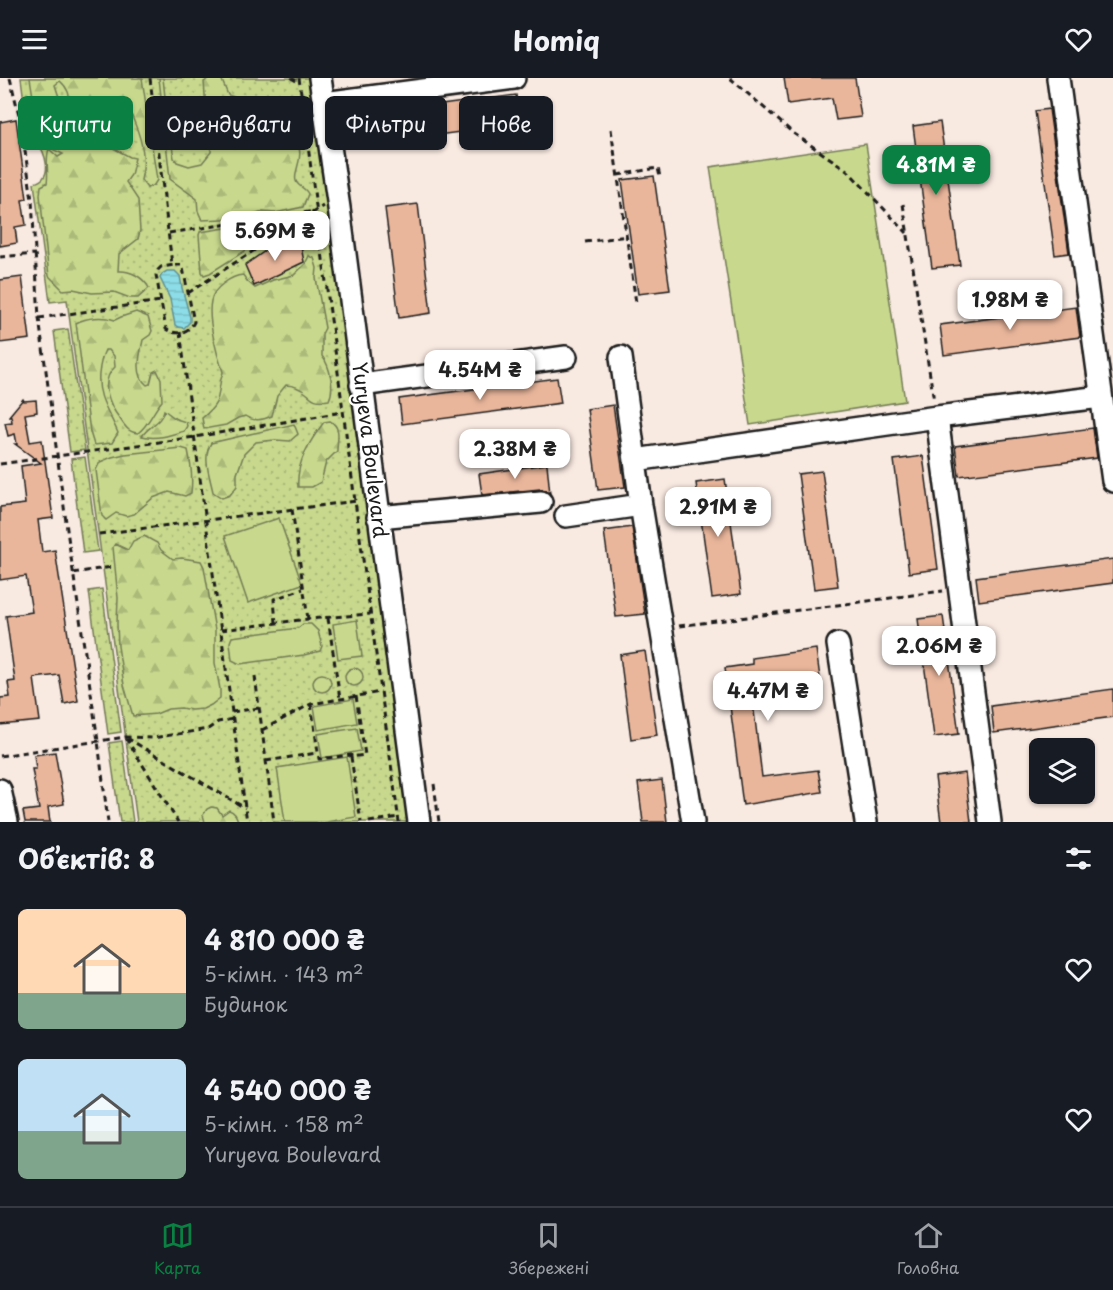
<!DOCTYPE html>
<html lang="uk">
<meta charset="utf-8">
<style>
body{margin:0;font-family:"Playpen Sans",sans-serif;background:#20242c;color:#f1f3f6;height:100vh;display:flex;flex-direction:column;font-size:22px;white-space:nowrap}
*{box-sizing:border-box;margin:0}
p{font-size:20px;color:#9ea1a6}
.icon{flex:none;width:33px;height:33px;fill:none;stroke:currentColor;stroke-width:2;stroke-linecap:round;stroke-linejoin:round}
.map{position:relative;height:744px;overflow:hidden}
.details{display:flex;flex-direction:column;background:#171b24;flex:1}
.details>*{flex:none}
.banner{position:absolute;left:18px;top:18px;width:600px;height:54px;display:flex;gap:12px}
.buttons{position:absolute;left:1029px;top:660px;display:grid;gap:12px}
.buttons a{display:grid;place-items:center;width:66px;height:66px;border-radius:9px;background:#171b24;box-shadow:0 2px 4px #0004;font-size:30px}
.price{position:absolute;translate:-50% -51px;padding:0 14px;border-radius:12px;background:#fff;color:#222;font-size:20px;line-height:39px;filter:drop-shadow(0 2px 3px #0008)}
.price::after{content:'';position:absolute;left:50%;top:36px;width:18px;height:14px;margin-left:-9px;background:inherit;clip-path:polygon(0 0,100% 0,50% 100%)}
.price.active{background:#0b8043;color:#fff}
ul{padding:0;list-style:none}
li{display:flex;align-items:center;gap:18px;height:150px;padding:0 18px}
li span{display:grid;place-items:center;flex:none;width:168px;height:120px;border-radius:9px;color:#555}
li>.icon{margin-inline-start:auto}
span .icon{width:72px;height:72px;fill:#fffc;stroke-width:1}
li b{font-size:26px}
h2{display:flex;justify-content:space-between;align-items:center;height:72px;padding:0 18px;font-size:26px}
.pill{padding:0 21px;border-radius:9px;background:#171b24;box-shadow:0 2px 4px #0004;font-size:21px;line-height:54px}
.pill.active{background:#0b8043;color:#fff}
header{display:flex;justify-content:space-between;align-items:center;height:78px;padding:0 18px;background:#171b24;font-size:27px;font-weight:700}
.tabs{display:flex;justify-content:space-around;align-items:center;height:84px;border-top:2px solid #363941;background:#171b24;font-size:16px;color:#9ea1a6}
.tabs a{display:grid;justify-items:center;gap:3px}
.tabs .active{color:#0b8043}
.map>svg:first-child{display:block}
.grass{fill:url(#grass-dots);stroke:#727a54;stroke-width:1.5}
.forest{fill:url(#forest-firs);stroke:#727a54;stroke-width:1.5}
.pitch{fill:#c8d98d;stroke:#727a54;stroke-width:1.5}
.water{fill:url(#water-rules);stroke:#5f9096;stroke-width:1.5}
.building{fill:#e9b69b;stroke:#1c1c1c;stroke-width:1.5}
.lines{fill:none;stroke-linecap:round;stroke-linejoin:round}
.minor-casing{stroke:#1c1c1c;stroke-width:26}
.path{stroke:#1c1c1c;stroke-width:3;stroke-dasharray:6 4.5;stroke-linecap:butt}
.minor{stroke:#fff;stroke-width:21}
.labels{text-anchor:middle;stroke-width:4.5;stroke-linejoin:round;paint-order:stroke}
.street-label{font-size:20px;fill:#1c1c1c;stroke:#fff}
</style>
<header><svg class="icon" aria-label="menu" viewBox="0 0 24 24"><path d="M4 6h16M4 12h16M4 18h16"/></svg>Homiq<svg class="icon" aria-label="heart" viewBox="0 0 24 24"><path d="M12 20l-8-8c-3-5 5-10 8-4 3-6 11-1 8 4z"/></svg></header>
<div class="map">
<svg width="1113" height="744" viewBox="0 0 1113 744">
<defs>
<pattern id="grass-dots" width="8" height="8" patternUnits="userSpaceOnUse" patternTransform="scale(1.5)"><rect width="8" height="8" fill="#c8d98d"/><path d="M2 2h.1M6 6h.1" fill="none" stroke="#abba79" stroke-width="1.8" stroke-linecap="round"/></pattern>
<pattern id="forest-firs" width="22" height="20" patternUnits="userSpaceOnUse" patternTransform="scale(1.5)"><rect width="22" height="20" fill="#c8d98d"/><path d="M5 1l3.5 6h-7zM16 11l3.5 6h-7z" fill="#abba79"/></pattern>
<pattern id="water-rules" width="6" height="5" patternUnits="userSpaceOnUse" patternTransform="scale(1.5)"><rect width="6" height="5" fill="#8cdde7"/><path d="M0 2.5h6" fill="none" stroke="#78bdc6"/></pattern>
</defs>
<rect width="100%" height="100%" fill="#f8e9e1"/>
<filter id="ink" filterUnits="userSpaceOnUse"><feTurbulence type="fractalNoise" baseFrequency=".0167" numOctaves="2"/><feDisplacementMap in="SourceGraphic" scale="12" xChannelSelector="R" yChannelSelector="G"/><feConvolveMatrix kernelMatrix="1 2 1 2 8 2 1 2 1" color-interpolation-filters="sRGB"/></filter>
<g filter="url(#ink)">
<path class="grass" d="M 21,0 L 314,0 L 414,744 L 137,744 L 67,222 L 50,224 L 34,105 C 55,100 45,74 36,62 L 29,62 Z
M 68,251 L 85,372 L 70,374 L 54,253 Z
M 85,379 L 98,473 L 83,475 L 71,381 Z
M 102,511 L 121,654 L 108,656 L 89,513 Z
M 122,663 L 133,744 L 120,744 L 109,665 Z"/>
<path class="forest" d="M 30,0 L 142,0 L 157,102 L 154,107 L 147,110 L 141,102 C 149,74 136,46 124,21 L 121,20 L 108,28 L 97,40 L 91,42 L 80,39 L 74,40 C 68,25 73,14 60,3 L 55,7 L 59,19 L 65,31 L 64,41 L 69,67 L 67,70 C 78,72 87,66 96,61 L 130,79 L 135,80 L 131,97 L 126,104 L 138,122 L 140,153 L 138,161 L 119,176 L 118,193 C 130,192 143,199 149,210 L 138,220 L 130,220 L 114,214 L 92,215 L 73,211 L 63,212 L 49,198 L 40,117 L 41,108 L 47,105 C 49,94 45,81 49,71 L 58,79 L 63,76 L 54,72 L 39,56 Z
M 159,0 L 163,0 L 167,38 L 174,80 L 177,84 L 189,88 L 202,85 L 211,74 L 211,65 L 207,44 L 204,4 L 209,0 L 221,0 L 228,17 L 263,29 L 271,27 C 275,34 276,42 281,49 C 288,59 294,57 299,70 C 303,83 293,93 296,103 C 298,109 306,110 308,116 L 303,129 L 275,135 L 263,134 L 244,140 L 202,142 L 198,133 L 197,121 L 170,101 Z
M 290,140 L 293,141 L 292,143 L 210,195 L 204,197 L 202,194 L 199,157 L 200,154 Z
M 309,178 L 314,180 L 317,190 L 316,200 L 325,250 L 322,256 L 322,278 C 330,288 335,310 329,322 C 307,325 313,315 296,309 C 295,308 287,307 286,307 L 277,318 L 272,338 C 262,342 254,344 245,338 L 238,340 L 226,347 L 204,351 L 202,340 C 225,321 215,317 223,294 C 217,277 207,241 211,223 C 213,210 231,198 243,197 L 247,203 L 255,210 L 273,202 L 294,197 L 305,186 Z
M 136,234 L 148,239 L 152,253 L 150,257 L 143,262 C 140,276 134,297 147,307 L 150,306 L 153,294 L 157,292 L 161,301 L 162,323 C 153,333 149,347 138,355 C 136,355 131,354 129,352 C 126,350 122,344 120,341 C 109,327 99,303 115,289 L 114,278 L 109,272 L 105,272 C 101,280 100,287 99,296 C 97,320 109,333 118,355 L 112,365 L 94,367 L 90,354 L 76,245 C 87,239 103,238 115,242 L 121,239 Z
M 164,332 L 176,341 L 186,344 L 187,348 L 184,353 C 171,357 156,362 142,358 C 149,348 162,344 164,332 Z
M 330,343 C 342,350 337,361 337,373 L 326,384 L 321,404 L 312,409 L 298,409 C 296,384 310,363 324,344 Z
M 294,346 L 298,356 L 290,363 L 275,362 L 256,364 L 244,376 L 237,396 L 237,408 L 230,417 L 222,420 L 213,414 C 210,399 202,379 211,365 Z
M 181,370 L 188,372 C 191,386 193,400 191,415 L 185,418 L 169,414 L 153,420 L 134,436 L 126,438 L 116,435 L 106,442 L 102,438 L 96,392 L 100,384 L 112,379 L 125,376 Z
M 144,458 L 157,465 L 161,472 L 173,481 L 182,480 L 201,483 L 204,489 L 215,552 L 215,585 L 220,611 L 220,620 L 211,627 L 203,631 L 191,632 L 181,630 L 168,631 L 156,636 L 133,638 L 124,607 L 118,568 L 117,546 L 118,520 L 113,469 L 115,466 L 128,472 L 133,463 Z
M 211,729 L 217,730 L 222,737 L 229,732 C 235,734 237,738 238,744 L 205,744 L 203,737 L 207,731 Z"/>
<path class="pitch" d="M 866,66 L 905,323 L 750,347 L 710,89 Z
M 279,440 L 302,506 L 248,525 L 225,458 Z
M 357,542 L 362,578 L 338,581 L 333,546 Z
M 303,546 L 311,546 L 318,553 L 322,568 L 320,573 L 304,577 L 240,586 L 232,582 L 230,564 L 232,559 L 298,550 Z
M345 599a9 9 0 1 1 18 0a9 9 0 1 1-18 0Z
M313 605a9 9 0 1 1 18 0a9 9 0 1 1-18 0Z
M 353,621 L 357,645 L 318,652 L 314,628 Z
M 357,650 L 361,673 L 322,680 L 318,656 Z
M 347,679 L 356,739 L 326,744 L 285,744 L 277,690 Z"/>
<path class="water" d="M 167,193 L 175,193 L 180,198 L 182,210 L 190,239 L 190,244 L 184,250 L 178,249 L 175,247 L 170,221 L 160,200 L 162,196 Z"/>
<path class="building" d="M 784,0 L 855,0 L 861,39 L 836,42 L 832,20 L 788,26 Z
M 516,17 L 520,46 L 362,67 L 359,38 Z
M 1049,31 L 1069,175 L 1055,177 L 1035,33 Z
M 16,41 L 27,121 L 22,122 L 26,147 L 15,149 L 17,165 L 0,168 L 0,44 Z
M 940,44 L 960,187 L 932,190 L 913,48 Z
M 654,98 L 670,212 L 638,216 L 622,102 Z
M 418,126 L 431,235 L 399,240 L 385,130 Z
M 300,163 L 304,184 L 254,208 L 245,187 L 275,166 Z
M 22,199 L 30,261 L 0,265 L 0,202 Z
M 1076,229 L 1080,259 L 944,277 L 940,247 Z
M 557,300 L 561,325 L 402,346 L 399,321 Z
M 23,321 L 24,323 L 36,322 L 37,334 L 25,336 L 30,364 L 42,362 L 53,440 L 38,442 L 42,474 L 55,472 L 78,623 L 64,626 L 59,597 L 34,600 L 40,643 L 0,647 L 0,620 L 10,619 L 8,604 L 15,603 L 6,538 L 32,534 L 26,498 L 0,502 L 0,429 L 25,426 L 21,388 L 41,385 L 15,366 L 17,366 L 15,356 L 8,358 L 5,345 L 12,344 L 11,338 L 9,338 Z
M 613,327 L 625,409 L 598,412 L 587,331 Z
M 1093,350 L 1097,380 L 959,398 L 955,368 Z
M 923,378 L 938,491 L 909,495 L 894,382 Z
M 547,386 L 550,416 L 546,412 L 540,411 L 482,417 L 479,396 Z
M 822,393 L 838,508 L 814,511 L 798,396 Z
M 725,401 L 741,516 L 712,520 L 696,405 Z
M 632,449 L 645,536 L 616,539 L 604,453 Z
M 1113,481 L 1113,505 L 979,523 L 976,499 Z
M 943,538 L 959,656 L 934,659 L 918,541 Z
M 816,571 L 821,607 L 752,616 L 762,699 L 818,692 L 822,714 L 743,727 L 725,590 L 752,586 L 752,580 Z
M 645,573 L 657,657 L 631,661 L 620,577 Z
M 1113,611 L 1113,639 L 994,655 L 991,628 Z
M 55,674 L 64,726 L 48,729 L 50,744 L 25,744 L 23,733 L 39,731 L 32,691 L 36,691 L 34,677 Z
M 965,695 L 971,744 L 941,744 L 935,699 Z
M 662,702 L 667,744 L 643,744 L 638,705 Z"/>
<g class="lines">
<g class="minor-casing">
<path id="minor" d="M 320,0 L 339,130 L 419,744
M 1058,0 L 1113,403
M 324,25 L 514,0
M 621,279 L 641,427 L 693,744
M 361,307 L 566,279
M 937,339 L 1101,319
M 635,382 L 937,339 L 990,744
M 566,438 L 641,427
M 378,439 L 541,424
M 838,566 L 866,744
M 0,712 L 7,744"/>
</g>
<path class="path" d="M 10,0 L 21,45 L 32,122 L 39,240 L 68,459 L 98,663 L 108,744
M 150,0 L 172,187
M 291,0 L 300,5
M 299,0 L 355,423 L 399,744
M 730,0 L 793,55 L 847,92 L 907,155
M 611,51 L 636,225
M 618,97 L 658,90 L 660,99
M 903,126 L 934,323
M 169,155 L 315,133
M 585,164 L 627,158
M 0,179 L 35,176
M 175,187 L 181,187 L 183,190 L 194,244 C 189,255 175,258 166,251 L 156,197 L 158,192 L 161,189 Z
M 188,215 L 323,128
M 39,240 L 161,223
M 180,254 L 247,744
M 0,386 L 195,359 L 342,334
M 292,431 L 308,541
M 99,456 L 356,423
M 73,495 L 112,489
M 328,540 L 340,621
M 276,545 L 274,521 L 303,511
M 679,548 L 943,513
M 221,552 L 308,541 L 370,536
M 255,598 L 274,744
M 356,618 L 365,677 L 351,679 L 361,744
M 311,626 L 319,681 L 351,677 L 351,679
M 232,634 L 259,630
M 262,652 L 311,626 L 381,614
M 126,660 L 178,744
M 127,660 L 245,730
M 0,678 L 125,659 L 153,660 L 208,651 L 218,644 L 233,641
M 266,683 L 317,675
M 434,706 L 439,744
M 369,744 L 399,739"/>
<use href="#minor" class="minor"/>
</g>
</g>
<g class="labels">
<g class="street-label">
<text transform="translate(370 372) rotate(83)" y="7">Yuryeva Boulevard</text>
</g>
</g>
</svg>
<div class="buttons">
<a><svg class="icon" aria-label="layers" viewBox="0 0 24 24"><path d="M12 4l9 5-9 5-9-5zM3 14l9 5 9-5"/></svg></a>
</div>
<b class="price active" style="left:936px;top:118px">4.81M ₴</b>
<b class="price" style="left:275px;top:184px">5.69M ₴</b>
<b class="price" style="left:1010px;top:253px">1.98M ₴</b>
<b class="price" style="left:480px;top:323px">4.54M ₴</b>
<b class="price" style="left:515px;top:402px">2.38M ₴</b>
<b class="price" style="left:718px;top:460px">2.91M ₴</b>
<b class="price" style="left:939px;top:599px">2.06M ₴</b>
<b class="price" style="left:768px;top:644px">4.47M ₴</b>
<div class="banner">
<a class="pill active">Купити</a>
<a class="pill">Орендувати</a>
<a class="pill">Фільтри</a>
<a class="pill">Нове</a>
</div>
</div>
<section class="details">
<h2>Об’єктів: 8<svg class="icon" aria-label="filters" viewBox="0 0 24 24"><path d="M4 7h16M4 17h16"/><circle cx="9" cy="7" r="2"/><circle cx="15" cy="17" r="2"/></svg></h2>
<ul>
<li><span style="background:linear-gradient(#ffd9b3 70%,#7fa58c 0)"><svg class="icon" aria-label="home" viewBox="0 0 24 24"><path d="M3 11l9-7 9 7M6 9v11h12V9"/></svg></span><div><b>4 810 000 ₴</b><p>5-кімн. · 143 m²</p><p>Будинок</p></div><svg class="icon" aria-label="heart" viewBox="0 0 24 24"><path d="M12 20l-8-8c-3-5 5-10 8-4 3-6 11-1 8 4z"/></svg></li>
<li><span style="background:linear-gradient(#bfe0f5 60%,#7fa58c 0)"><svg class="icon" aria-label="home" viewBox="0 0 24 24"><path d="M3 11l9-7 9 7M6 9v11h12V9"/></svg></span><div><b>4 540 000 ₴</b><p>5-кімн. · 158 m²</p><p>Yuryeva Boulevard</p></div><svg class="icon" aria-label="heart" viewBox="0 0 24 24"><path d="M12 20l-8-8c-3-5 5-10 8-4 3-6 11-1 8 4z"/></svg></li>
</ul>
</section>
<nav class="tabs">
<a class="active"><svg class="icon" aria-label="map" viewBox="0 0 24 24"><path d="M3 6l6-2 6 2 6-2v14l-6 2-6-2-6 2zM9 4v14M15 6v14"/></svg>Карта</a>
<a><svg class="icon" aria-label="saved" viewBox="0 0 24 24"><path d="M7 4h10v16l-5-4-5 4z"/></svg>Збережені</a>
<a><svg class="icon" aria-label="home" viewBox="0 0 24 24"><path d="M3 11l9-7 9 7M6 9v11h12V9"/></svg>Головна</a>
</nav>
